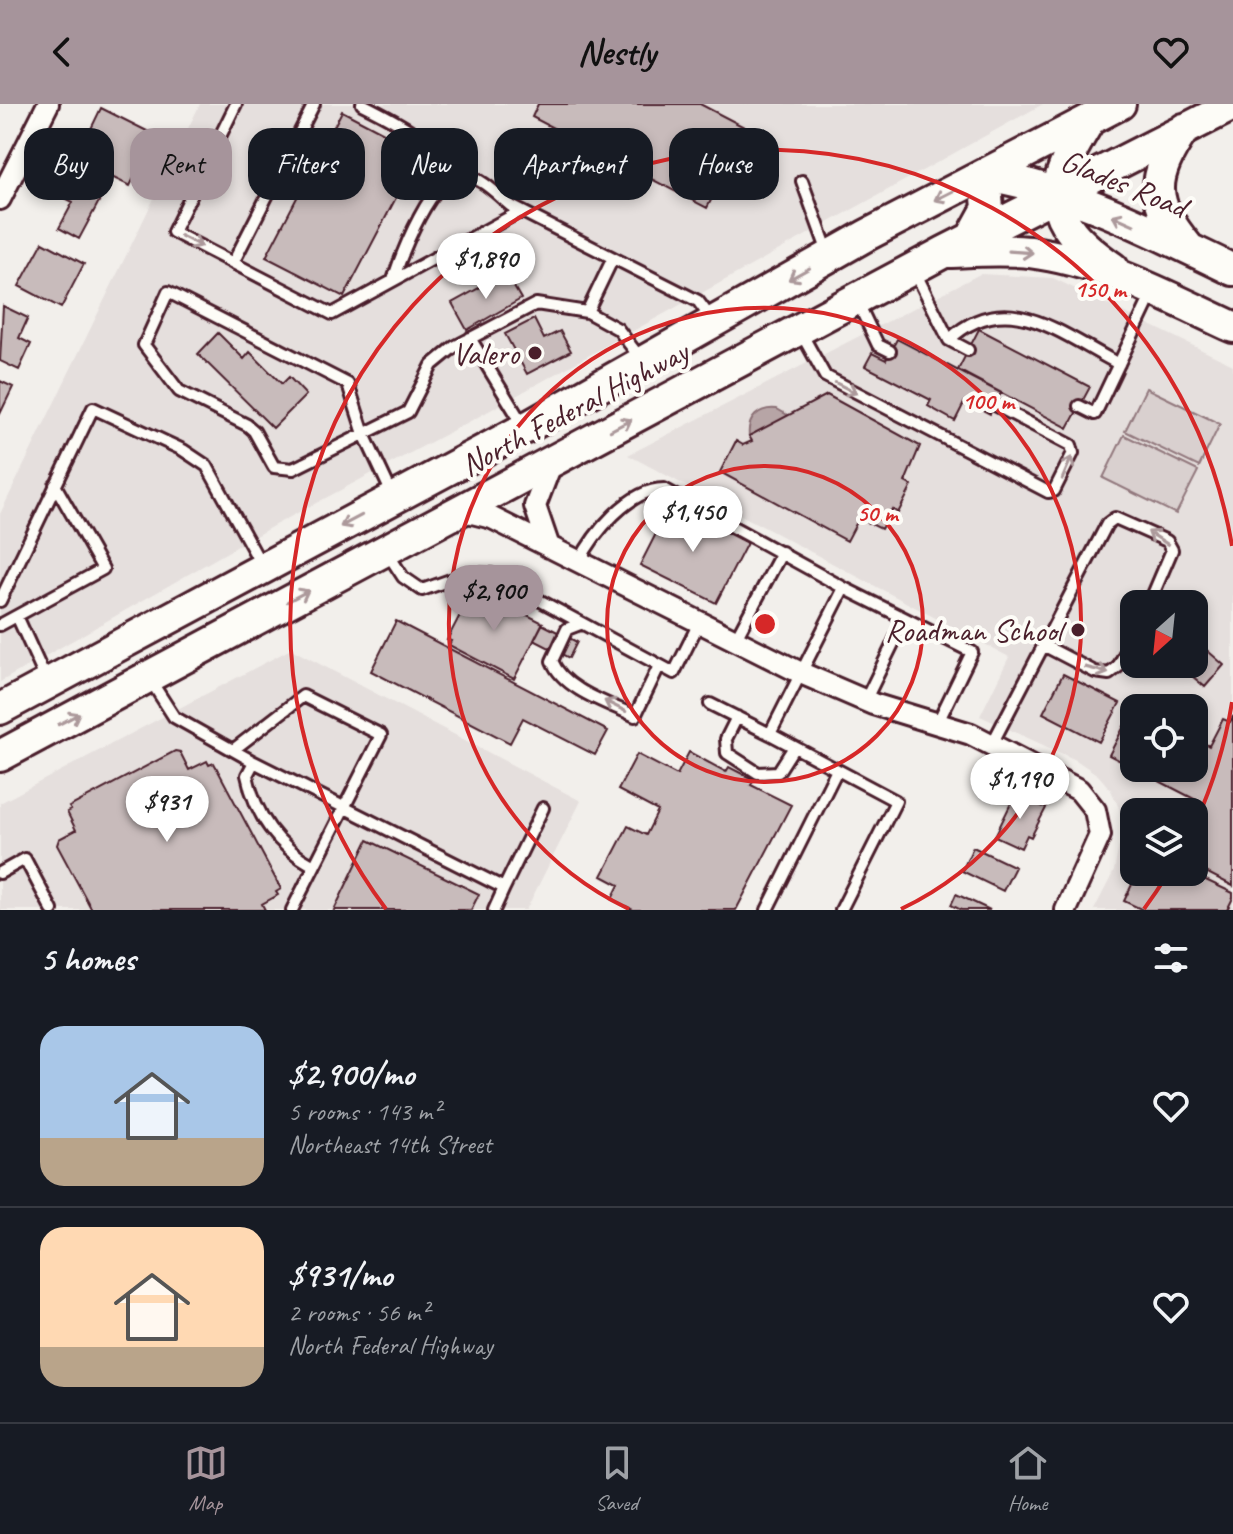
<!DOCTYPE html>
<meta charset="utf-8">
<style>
body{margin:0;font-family:Caveat,sans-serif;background:#242831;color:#f1f3f6;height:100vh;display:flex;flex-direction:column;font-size:30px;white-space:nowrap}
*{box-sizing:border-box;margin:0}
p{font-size:26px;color:#9ea1a6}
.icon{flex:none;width:44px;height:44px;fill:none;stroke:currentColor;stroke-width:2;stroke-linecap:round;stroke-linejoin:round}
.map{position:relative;height:806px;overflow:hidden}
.panel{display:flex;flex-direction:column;background:#171b24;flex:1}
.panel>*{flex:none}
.guide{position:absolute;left:24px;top:24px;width:800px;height:72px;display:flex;gap:16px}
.needle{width:52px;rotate:207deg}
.tools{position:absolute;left:1120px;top:486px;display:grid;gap:16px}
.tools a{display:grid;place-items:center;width:88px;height:88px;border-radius:16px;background:#171b24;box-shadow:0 4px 12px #0003;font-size:40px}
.price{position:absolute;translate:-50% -68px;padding:0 18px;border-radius:28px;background:#fff;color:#222;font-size:26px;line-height:52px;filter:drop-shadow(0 2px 4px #0008)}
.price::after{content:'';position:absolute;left:50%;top:48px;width:24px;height:18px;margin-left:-12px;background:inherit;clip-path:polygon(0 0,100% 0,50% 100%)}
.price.active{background:#a6949b;color:#111}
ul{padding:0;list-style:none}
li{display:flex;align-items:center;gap:24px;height:200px;padding:0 40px}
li+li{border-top:2px solid #363941}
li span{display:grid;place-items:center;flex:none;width:224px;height:160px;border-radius:24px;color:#555}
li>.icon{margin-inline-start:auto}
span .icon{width:96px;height:96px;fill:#fffc;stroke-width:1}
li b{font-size:34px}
h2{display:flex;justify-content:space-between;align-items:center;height:96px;padding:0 40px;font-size:34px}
.tag{padding:0 28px;border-radius:24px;background:#171b24;box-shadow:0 4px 12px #0003;font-size:28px;line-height:72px}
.tag.active{background:#a6949b;color:#111}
header{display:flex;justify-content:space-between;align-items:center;height:104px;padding:0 40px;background:#a6949b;color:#111;font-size:36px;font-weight:600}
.tab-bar{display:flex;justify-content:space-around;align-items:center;height:112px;border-top:2px solid #363941;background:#171b24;font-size:22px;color:#9ea1a6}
.tab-bar a{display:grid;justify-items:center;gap:4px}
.tab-bar .active{color:#a6949b}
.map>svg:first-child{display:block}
.built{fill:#e5dfdd;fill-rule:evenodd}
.green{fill:#d9d0cf;stroke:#92787d;stroke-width:2}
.water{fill:#b7a5a6;stroke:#8b6f75;stroke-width:2}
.building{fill:#c8bbbb;stroke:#4a1f2b;stroke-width:2}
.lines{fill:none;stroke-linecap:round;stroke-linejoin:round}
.lane-casing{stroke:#4a1f2b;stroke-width:16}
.street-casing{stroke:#4a1f2b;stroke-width:26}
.primary-casing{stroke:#4a1f2b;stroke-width:36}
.lane{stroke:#fdfcf7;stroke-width:10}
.street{stroke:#fdfcf7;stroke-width:20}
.primary{stroke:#fdfcf7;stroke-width:30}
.oneway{stroke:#ac999b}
.ring{fill:none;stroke:#d62828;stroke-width:4}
.poi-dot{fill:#4a1f2b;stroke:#fdfcf7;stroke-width:3}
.labels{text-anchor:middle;stroke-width:8;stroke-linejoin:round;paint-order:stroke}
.street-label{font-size:32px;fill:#4a1f2b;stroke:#fdfcf7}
.poi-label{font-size:32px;fill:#4a1f2b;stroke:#fdfcf7;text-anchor:end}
.centre{fill:#d62828;stroke:#fdfcf7;stroke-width:4}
.ring-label{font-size:24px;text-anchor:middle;font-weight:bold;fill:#d62828;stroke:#fdfcf7;stroke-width:8;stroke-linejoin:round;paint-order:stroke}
</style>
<header><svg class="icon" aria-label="back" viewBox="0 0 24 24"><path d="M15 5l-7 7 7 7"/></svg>Nestly<svg class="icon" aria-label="heart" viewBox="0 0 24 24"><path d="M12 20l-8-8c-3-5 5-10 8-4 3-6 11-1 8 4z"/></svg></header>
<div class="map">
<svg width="1233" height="806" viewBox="0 0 1233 806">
<rect width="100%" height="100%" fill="#f2efeb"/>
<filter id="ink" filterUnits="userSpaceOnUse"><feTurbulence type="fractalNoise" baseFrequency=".0125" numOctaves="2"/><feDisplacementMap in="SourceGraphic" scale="16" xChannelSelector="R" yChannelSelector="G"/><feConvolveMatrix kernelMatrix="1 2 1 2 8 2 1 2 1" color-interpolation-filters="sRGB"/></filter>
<g filter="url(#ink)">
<path class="built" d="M 200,0 L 1043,0 L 476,314 L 273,422 L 0,578 L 0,410 Z
M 980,170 L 1053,174 L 1233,261 L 1233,806 L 1094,806 L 1114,767 L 1122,726 L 1119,704 L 1111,686 L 1098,671 L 1076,656 L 980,612 L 1009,553 L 628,351 ZM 1134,500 L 1194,500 L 1194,560 L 1134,560 ZM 1134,604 L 1194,604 L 1194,664 L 1134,664 ZM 1134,708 L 1194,708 L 1194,768 L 1134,768 Z
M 291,545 L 581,697 L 526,806 L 0,806 L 0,699 Z"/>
<path class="green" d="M 1146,284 L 1220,320 L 1199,363 L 1125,327 Z
M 1124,331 L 1198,367 L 1176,410 L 1103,374 Z"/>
<path class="water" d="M 777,305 L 789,312 L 749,332 C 747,314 759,303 777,305 Z"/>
<path class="building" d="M 538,0 L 700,0 L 748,25 L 707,104 L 532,13 Z
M 101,4 L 155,31 L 130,82 L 76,56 Z
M 342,7 L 420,48 L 344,193 L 266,153 Z
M 75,75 L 103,90 L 79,135 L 59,124 L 73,98 L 65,94 Z
M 43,138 L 84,160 L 61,204 L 19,182 Z
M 506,169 L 521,195 L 467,226 L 452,199 Z
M 3,202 L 28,214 L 19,234 L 31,240 L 19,266 L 0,257 Z
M 534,215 L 544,235 L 560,227 L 571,247 L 527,270 L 505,230 Z
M 979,225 L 1090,283 L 1068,324 L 958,266 Z
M 218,229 L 244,255 L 250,248 L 282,280 L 289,273 L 306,291 L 273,324 L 198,250 Z
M 897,235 L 1001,289 L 990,310 L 965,297 L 955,317 L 928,302 L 931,296 L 865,262 L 872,249 L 886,256 Z
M 0,277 L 13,283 L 0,310 Z
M 827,291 L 920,342 L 905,378 L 912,382 L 898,409 L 892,405 L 881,425 L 859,414 L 847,437 L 720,368 L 736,337 L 743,341 L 752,337 L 749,332 Z
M 671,400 L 747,439 L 716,499 L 640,461 Z
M 474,484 L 543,519 L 514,575 L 449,541 L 451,537 L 447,536 Z
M 396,517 L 608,627 L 595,651 L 523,614 L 510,639 L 371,567 Z
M 542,520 L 577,538 L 569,554 L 534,536 Z
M 1194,535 L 1224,561 L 1205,583 L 1178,560 L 1194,560 Z
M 1063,570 L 1120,599 L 1099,638 L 1043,609 Z
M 1134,603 L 1137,604 L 1134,664 L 1109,651 Z
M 1233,612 L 1233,782 L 1194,762 L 1194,709 L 1200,698 L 1134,664 L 1194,664 L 1194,634 L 1209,642 L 1223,615 L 1230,618 Z
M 175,647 L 180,648 L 189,666 L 207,657 L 209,661 L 214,659 L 281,785 L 276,788 L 278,791 L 262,800 L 265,806 L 92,806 L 57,741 L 59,735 L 76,726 L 67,708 L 71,706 L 69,703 Z
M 689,648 L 726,668 L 729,663 L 754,676 L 751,681 L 791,701 L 736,806 L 633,806 L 612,795 L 619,781 L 602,772 L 628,722 L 646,731 L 658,707 L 618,686 L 637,650 L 677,671 Z
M 1016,689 L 1046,704 L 1031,733 L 1027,731 L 1021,744 L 995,732 Z
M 368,736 L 479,790 L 471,806 L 334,806 Z
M 973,743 L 1015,763 L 1003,787 L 962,767 Z
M 1138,768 L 1189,768 L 1233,789 L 1233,794 L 1227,806 L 1143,806 L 1124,797 Z
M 956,790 L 990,806 L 961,806 L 951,801 Z"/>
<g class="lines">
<g class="lane-casing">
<path id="lane" d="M 236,0 L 173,128 L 332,210 L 521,107
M 362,0 C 400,19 434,37 459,72
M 802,77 L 829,151
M 613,154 L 587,208 L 618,225 L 641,255
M 233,159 L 314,0
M 915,168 L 949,236 L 968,246
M 393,176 C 401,152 432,67 464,71 C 481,73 498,91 511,102 L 698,197 L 713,217
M 857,197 L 878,241 L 890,247
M 800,227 L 825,272 L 1048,388 L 1054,387 L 1073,349 L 1071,341 L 995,301
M 470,234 L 523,321
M 949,236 C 1006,181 1062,231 1119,260
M 1079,302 L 1095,310 L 1153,188
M 393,392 L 364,330 L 348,280 L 168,188 L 144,241 L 179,287 L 247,321 L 254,327 L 274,363 L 293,365 L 408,308 L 432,261 L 454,243 L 536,200 L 587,208
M 388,450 L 403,473 L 422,486 L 470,469 L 491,470 L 674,569 L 699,519
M 579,458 C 593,430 629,385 664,385 L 844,484 L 770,630 L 896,697 L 841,806
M 844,484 L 972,548 L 938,618
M 0,497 L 93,304 L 183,346 L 207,362 L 262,462
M 17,512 L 47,578
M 580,520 L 567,525 L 552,557 C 564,586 608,599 635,612 L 659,562
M 0,521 L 103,465 L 55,381
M 735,536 L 782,448
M 1043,541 L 1095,568 L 1109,570 L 1118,563 L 1134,531
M 149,574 L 174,613 L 254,658 L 504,784 L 494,806
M 865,597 L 905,515
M 710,600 L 770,630
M 737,613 L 726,635 L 727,649 L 758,669 L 778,668 L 794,643
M 992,640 L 1107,420 L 1115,414 L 1167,437 L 1172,446 L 1149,500
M 233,646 L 303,592 L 381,631 L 292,806
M 254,658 L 247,671 C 255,711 278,743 314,762
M 0,769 L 25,755 L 52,806
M 504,784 L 543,704
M 767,806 L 837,666"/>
</g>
<g class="street-casing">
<path id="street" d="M 0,95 L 48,0
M 460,406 L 492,414 L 801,569 L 873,600 L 971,630 L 1079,686 L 1095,706 L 1100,731 L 1066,806
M 549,443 L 535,402 L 552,358"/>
</g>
<g class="primary-casing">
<path id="primary" d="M 1089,17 C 1047,86 1040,113 1113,164
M 1184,25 C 1150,75 1150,97 1188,143
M 972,133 L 988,104 L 985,71 C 1072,85 1154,128 1233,166
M 949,148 C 976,147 1004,145 1030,148 C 1102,157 1168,193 1233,223
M 0,605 L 531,321 L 867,131 L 1120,0
M 0,652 L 944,148 L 1233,1"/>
</g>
<use href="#lane" class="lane"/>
<use href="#street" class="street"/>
<use href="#primary" class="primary"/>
</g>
<defs><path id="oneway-shaft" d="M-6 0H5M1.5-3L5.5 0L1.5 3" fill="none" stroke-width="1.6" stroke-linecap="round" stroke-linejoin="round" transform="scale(2)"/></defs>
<g class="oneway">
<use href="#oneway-shaft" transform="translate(945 91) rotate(153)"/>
<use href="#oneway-shaft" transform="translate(1123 116) rotate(-156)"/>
<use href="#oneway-shaft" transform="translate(191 137) rotate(27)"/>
<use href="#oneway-shaft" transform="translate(1021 148) rotate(4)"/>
<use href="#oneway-shaft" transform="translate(799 170) rotate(151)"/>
<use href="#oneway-shaft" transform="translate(846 284) rotate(27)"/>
<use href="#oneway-shaft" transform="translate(621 321) rotate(-28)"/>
<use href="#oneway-shaft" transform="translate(1067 364) rotate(-67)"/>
<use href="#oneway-shaft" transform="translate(351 417) rotate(152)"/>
<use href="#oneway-shaft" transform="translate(1158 434) rotate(-147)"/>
<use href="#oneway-shaft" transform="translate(298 492) rotate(-28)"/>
<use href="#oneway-shaft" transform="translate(1097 566) rotate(14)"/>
<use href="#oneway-shaft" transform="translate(615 602) rotate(-153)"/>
<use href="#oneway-shaft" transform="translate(69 615) rotate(-28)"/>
</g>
</g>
<g class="ring">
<circle cx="765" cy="520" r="158"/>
<path d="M629 805A316 316 0 1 1 901 805"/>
<path d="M1232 598A474 474 0 0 1 1195 720M1167 771A474 474 0 0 1 1144 805M386 805A474 474 0 1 1 1232 442"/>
</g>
<g class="poi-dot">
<circle cx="535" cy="249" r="8"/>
<circle cx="1078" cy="526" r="8"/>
</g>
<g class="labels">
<g class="street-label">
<text transform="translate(1124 79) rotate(22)" y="11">Glades Road</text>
<text transform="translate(574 304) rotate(-28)" y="11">North Federal Highway</text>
</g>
<g class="poi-label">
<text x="519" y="260">Valero</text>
<text x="1062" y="537">Roadman School</text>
</g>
</g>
<circle cx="765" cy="520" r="12" class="centre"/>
<g class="ring-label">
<text x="1100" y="193">150 m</text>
<text x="988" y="305">100 m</text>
<text x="877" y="417">50 m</text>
</g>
</svg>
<div class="tools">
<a><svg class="needle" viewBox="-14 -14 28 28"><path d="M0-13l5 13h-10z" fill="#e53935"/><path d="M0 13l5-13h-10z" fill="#9ea1a6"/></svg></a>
<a><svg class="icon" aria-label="locate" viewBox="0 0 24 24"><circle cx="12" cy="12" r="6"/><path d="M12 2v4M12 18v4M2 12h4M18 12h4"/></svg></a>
<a><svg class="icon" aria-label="layers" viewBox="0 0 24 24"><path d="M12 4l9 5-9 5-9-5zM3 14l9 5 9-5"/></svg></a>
</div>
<b class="price" style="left:486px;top:197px">$1,890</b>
<b class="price" style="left:693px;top:450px">$1,450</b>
<b class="price active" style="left:494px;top:529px">$2,900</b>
<b class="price" style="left:1020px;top:717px">$1,190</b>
<b class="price" style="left:167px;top:740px">$931</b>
<div class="guide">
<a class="tag">Buy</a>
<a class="tag active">Rent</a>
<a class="tag">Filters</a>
<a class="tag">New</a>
<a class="tag">Apartment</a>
<a class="tag">House</a>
</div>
</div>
<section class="panel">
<h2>5 homes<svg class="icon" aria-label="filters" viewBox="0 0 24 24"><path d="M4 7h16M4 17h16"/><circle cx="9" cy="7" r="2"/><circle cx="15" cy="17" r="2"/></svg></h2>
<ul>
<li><span style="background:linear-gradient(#a9c7e8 70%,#b9a48a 0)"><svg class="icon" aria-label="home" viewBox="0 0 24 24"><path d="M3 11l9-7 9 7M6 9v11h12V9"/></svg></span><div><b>$2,900/mo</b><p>5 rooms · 143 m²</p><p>Northeast 14th Street</p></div><svg class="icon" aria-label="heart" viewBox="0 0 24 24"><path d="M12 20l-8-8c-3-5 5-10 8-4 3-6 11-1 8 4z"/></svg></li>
<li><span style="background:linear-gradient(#ffd9b3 75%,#b9a48a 0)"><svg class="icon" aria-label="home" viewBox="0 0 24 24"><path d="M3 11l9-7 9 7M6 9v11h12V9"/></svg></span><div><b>$931/mo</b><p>2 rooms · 56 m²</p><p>North Federal Highway</p></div><svg class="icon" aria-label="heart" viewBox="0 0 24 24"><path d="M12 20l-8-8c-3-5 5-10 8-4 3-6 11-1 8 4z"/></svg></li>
</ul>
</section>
<nav class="tab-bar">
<a class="active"><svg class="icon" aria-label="map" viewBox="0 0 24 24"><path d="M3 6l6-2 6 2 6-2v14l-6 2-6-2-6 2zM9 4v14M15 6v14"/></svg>Map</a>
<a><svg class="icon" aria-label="saved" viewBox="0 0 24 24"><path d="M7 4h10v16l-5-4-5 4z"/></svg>Saved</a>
<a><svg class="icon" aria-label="home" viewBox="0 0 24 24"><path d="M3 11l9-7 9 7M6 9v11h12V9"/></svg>Home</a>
</nav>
